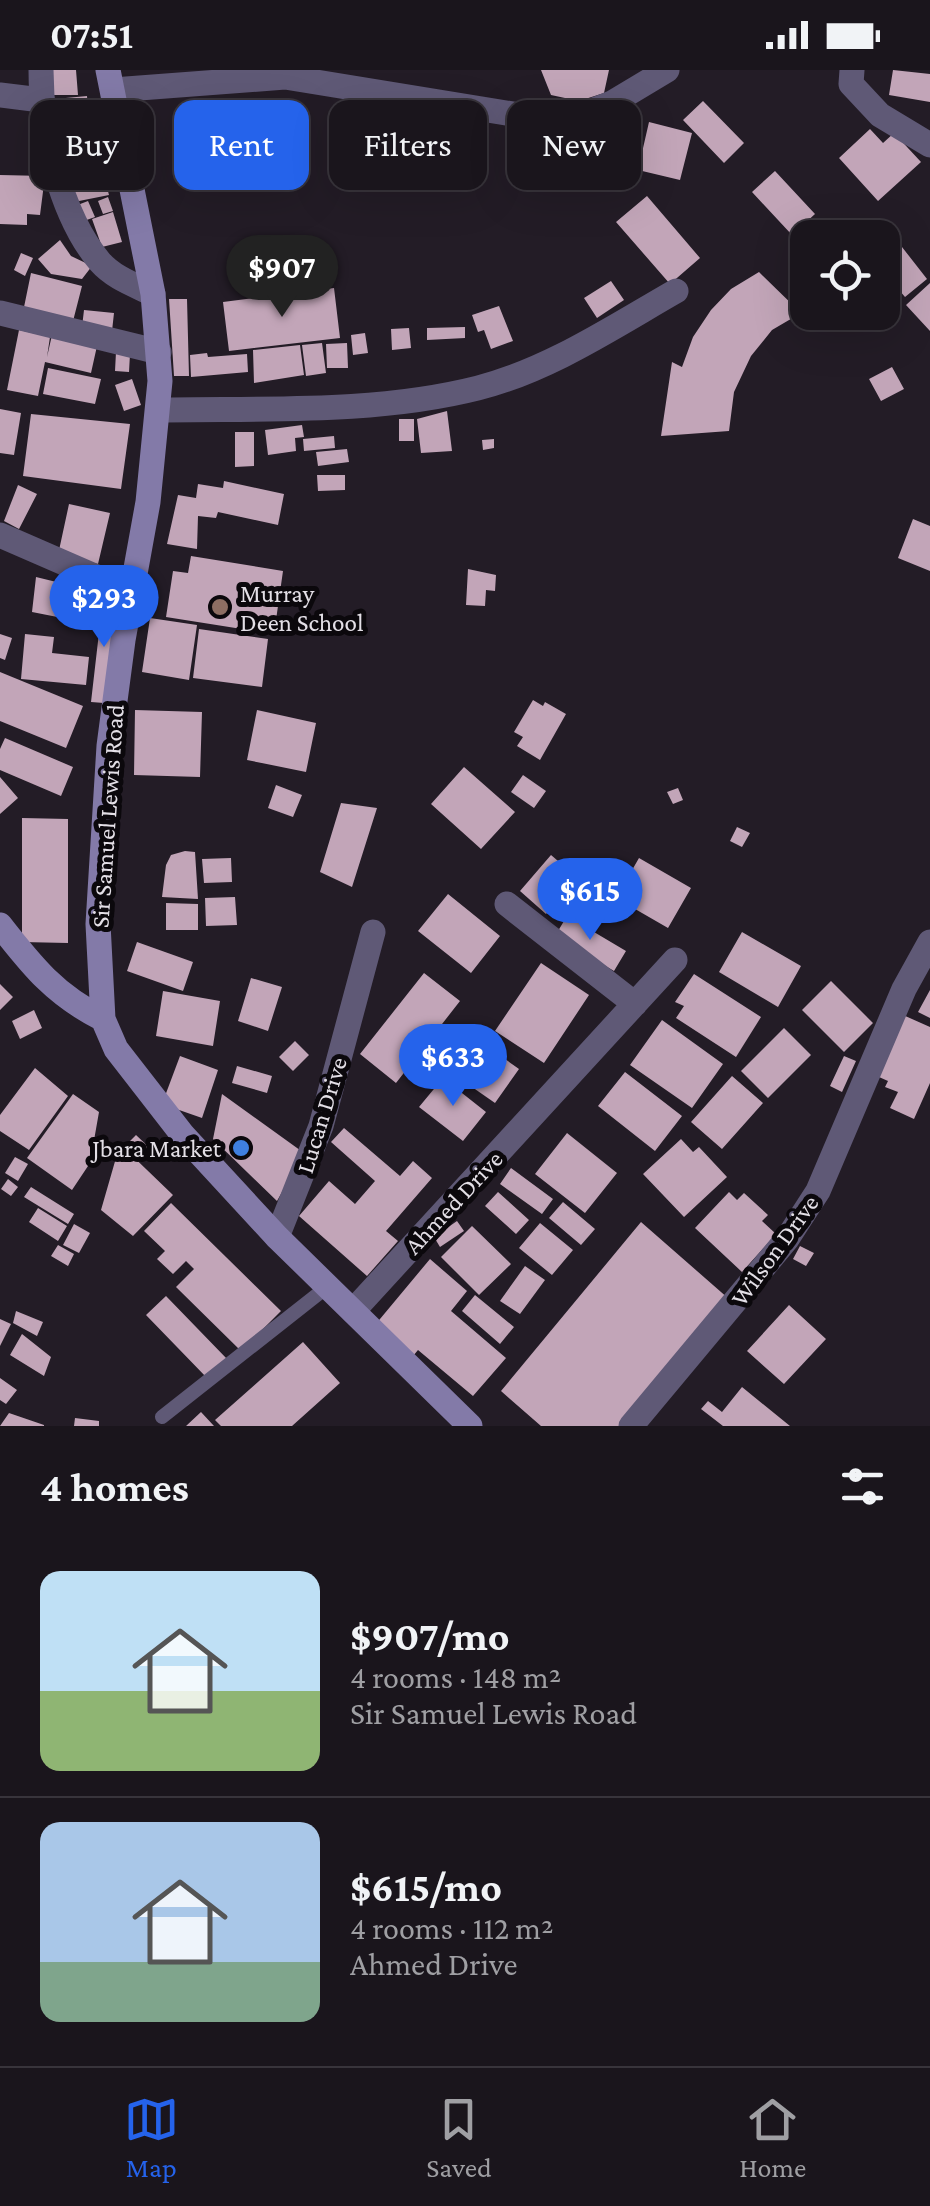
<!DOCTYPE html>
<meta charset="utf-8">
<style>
body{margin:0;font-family:"Crimson Pro",serif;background:#231e25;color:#f1f3f6;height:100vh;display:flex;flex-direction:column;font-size:38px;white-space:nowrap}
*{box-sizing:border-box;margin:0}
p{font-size:32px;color:#9f9fa3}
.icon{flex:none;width:55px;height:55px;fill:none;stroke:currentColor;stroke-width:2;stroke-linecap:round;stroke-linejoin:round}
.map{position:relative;height:1356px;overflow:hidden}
.sheet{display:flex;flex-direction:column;background:#1a151c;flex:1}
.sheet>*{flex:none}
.top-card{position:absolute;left:30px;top:30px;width:870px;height:90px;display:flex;gap:20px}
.buttons{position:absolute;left:790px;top:150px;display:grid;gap:20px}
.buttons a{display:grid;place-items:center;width:110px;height:110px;border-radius:20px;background:#1a151c;box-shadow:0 10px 40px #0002,0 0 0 2px #38343b;font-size:50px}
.price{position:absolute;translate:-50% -85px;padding:0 22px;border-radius:35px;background:#2563eb;color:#fff;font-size:32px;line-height:65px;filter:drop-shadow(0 2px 5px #0008)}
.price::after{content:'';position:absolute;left:50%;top:60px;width:30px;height:22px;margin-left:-15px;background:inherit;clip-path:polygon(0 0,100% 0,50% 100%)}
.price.current{background:#222;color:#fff}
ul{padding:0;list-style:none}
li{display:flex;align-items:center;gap:30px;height:250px;padding:0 40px}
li+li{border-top:2px solid #38343b}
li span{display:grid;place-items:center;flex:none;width:280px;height:200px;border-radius:20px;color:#555}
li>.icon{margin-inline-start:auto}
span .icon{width:120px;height:120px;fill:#fffc;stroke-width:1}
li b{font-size:42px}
h2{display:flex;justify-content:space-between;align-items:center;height:120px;padding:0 40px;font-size:42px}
.pill{padding:0 35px;border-radius:20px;background:#1a151c;box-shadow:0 10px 40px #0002,0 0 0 2px #38343b;font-size:35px;line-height:90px}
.pill.current{background:#2563eb;color:#fff}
.status{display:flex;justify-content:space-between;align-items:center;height:70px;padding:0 50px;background:#1a151c;direction:ltr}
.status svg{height:28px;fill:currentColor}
.dock{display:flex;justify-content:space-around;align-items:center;height:140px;border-top:2px solid #38343b;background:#1a151c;font-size:28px;color:#9f9fa3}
.dock a{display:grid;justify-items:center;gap:5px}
.dock .current{color:#2563eb}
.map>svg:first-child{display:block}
.building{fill:#c2a5b8}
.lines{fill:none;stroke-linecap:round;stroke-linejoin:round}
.lane{stroke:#5f5976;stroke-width:14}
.street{stroke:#5f5976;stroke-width:25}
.secondary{stroke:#837aa8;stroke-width:25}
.education-dot{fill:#8d6e63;stroke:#0b080c;stroke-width:4}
.shop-dot{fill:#3f7fe0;stroke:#0b080c;stroke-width:4}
.labels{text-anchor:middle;stroke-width:10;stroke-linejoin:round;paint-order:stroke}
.poi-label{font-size:25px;fill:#e3dfe6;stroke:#0b080c;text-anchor:start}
.street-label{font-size:25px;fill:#e3dfe6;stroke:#0b080c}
</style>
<div class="status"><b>07:51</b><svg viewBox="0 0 49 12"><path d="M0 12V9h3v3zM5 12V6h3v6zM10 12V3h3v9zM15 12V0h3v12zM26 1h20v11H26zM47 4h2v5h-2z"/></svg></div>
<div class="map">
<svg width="930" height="1356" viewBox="0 0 930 1356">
<rect width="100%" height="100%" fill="#231c26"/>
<path class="building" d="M 51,0 L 76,0 L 78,25 L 53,25 Z
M 541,0 L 609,0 L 604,23 L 579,31 L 551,25 Z
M 893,0 L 930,4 L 930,32 L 889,25 Z
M 87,26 L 89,53 L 57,59 L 55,29 Z
M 703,31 L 744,73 L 724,93 L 683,50 Z
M 649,52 L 692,63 L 680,110 L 638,100 Z
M 93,55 L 100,89 L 66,95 L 59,61 Z
M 870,59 L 883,73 L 894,63 L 921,92 L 878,131 L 839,88 Z
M 100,91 L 109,125 L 74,132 L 68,96 Z
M 775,101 L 815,144 L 792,165 L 752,122 Z
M 0,105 L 45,106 L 40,145 L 27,144 L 27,155 L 0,154 Z
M 647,126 L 700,188 L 670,214 L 616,152 Z
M 108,127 L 113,141 L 103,144 L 98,131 Z
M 88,131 L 95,147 L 81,152 L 75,136 Z
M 113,142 L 122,172 L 102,177 L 92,149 Z
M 60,170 L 71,186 L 92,196 L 82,209 L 51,204 L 38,189 Z
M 902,177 L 927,209 L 905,227 L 882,200 L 882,193 Z
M 21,183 L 33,188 L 25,206 L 14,200 Z
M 759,202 L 801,243 L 772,260 L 751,286 L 734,322 L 729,361 L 661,366 L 672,292 L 682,297 L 693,267 L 711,240 L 731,219 Z
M 31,203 L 82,216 L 72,255 L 23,242 Z
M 611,211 L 624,230 L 597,248 L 584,228 Z
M 930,213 L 930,261 L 906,235 Z
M 334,218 L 340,268 L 229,281 L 223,232 Z
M 169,229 L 187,229 L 189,306 L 174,306 Z
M 499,236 L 513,271 L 491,279 L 484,260 L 478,262 L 472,245 Z
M 84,240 L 114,243 L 112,261 L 82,257 Z
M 465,257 L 465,268 L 427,270 L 427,258 Z
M 409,258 L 411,278 L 392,280 L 391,259 Z
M 19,260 L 50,267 L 47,287 L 52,265 L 97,276 L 91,303 L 45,292 L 38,326 L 7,320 Z
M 365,263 L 368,283 L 353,285 L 351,265 Z
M 322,273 L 326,303 L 306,306 L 302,275 Z
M 347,273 L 348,298 L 327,298 L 326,274 Z
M 300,275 L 304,305 L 254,313 L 253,280 Z
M 116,282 L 130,284 L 129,302 L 115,301 Z
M 207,283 L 208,287 L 247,284 L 248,302 L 191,307 L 190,285 Z
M 892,297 L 904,319 L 881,331 L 869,309 Z
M 48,298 L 101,309 L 95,334 L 43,324 Z
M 132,309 L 141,335 L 124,341 L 115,315 Z
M 0,339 L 21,343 L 14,385 L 0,383 Z
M 447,341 L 452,381 L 421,383 L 417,349 Z
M 31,344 L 130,354 L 121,419 L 23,406 Z
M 399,349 L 414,349 L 414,371 L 399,371 Z
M 302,355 L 304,367 L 295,368 L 296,381 L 268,385 L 265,360 Z
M 235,362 L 254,362 L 254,396 L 235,397 Z
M 334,366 L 335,378 L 304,381 L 303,369 Z
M 494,369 L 494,378 L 483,380 L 482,370 Z
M 347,379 L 349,392 L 318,396 L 316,382 Z
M 317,405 L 345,405 L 345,420 L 318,421 Z
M 224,411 L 284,424 L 278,455 L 218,442 L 216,448 L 198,446 L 197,479 L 167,474 L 178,425 L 196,428 L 198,414 L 223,418 Z
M 18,415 L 37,424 L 19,459 L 4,451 Z
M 69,434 L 110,443 L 98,494 L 58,485 Z
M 913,449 L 930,456 L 930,501 L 898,488 Z
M 191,486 L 283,501 L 274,564 L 166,547 L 173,501 L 188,503 Z
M 468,499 L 496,505 L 495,521 L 486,520 L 485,536 L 466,535 Z
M 36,507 L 81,518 L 79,527 L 97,530 L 93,554 L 32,542 Z
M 103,528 L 117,530 L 104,633 L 91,632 Z
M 150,548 L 197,555 L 189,610 L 142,602 Z
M 199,559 L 268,569 L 262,617 L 193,608 Z
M 0,564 L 12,568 L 5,590 L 0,588 Z
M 25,564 L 54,567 L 52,583 L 89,587 L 86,615 L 21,609 Z
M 0,602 L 83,636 L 66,678 L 0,651 Z
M 533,630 L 543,636 L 545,632 L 566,644 L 540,690 L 517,676 L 523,667 L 514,662 Z
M 135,640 L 202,642 L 200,707 L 134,705 Z
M 257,640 L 316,653 L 306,702 L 247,690 Z
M 5,668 L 73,697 L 61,726 L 0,700 L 0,679 Z
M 464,697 L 515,742 L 481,779 L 431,734 Z
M 523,705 L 546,721 L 534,738 L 511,722 Z
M 0,707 L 18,728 L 0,744 Z
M 276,715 L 302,725 L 293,747 L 268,738 Z
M 678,718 L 683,730 L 673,734 L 667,722 Z
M 341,733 L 377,738 L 352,817 L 320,802 Z
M 22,748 L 68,749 L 68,873 L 22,872 Z
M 737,757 L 750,763 L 742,777 L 730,771 Z
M 185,781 L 195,782 L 198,829 L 162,827 L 166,795 L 171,785 Z
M 551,785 L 578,808 L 546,844 L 520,821 Z
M 231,788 L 232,812 L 204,813 L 202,789 Z
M 639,788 L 691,818 L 668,858 L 616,828 Z
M 448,824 L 500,866 L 471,903 L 418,861 Z
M 235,827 L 237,855 L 206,856 L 205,828 Z
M 166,833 L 198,834 L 198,860 L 166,860 Z
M 567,846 L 626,881 L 614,901 L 555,866 Z
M 742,862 L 801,896 L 778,937 L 719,902 Z
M 137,872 L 193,892 L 183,921 L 127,901 Z
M 541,893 L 589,925 L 544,993 L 495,961 Z
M 424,903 L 460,931 L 396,1013 L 360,984 Z
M 694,904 L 761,947 L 736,987 L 676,948 L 684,936 L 675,932 Z
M 251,908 L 282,917 L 268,961 L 238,951 Z
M 831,911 L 873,953 L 844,982 L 802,940 Z
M 0,914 L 13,927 L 0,940 Z
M 930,920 L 930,948 L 918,942 Z
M 163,921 L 220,931 L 213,976 L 156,966 Z
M 34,940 L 42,958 L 20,969 L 12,951 Z
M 903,945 L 930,957 L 930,1013 L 914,1049 L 890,1038 L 898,1022 L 885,1017 L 888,1011 L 879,1007 Z
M 662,950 L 723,994 L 692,1038 L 630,995 Z
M 784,958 L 811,985 L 768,1028 L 741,1001 Z
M 474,967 L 519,999 L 495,1033 L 449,1001 Z
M 295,971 L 309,985 L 293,1001 L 279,987 Z
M 180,986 L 218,1000 L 202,1048 L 162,1034 Z
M 844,986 L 856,991 L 842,1022 L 830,1016 Z
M 237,996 L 272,1006 L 267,1023 L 232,1013 Z
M 35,998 L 68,1026 L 29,1080 L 0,1061 L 0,1045 Z
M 625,1002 L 682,1046 L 655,1081 L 598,1036 Z
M 732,1006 L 763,1033 L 722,1079 L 691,1052 Z
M 443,1008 L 486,1042 L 463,1071 L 419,1037 Z
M 73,1024 L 99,1042 L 90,1093 L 72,1120 L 27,1088 Z
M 222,1024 L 304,1083 L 277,1131 L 213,1069 Z
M 344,1058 L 400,1106 L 413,1091 L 432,1108 L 386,1161 L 398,1171 L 367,1206 L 299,1146 L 329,1111 L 355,1134 L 375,1111 L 331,1072 Z
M 567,1063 L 617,1103 L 585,1143 L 535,1104 Z
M 136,1065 L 154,1082 L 148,1089 L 130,1071 Z
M 681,1069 L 693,1082 L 699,1077 L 727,1107 L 684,1147 L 643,1104 Z
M 120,1074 L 173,1125 L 133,1166 L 101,1140 Z
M 15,1087 L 28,1094 L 18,1111 L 5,1103 Z
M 511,1098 L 553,1129 L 542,1144 L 500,1114 Z
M 8,1109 L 18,1117 L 11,1126 L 1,1119 Z
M 31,1117 L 74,1144 L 68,1154 L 24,1127 Z
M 498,1122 L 529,1150 L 516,1164 L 485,1136 Z
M 729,1122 L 737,1130 L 744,1123 L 768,1145 L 762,1151 L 776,1164 L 742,1202 L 695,1158 Z
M 563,1132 L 595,1159 L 581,1175 L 549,1148 Z
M 171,1133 L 281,1241 L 241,1281 L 176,1217 L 194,1199 L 186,1191 L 173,1204 L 157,1189 L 165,1181 L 144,1161 Z
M 38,1138 L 67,1156 L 58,1171 L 29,1152 Z
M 457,1151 L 464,1161 L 440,1177 L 434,1167 Z
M 641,1152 L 729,1229 L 624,1356 L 541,1356 L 501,1321 Z
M 540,1153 L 573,1180 L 552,1205 L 519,1178 Z
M 74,1154 L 90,1163 L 79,1183 L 63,1175 Z
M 472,1156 L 511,1194 L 479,1225 L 441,1187 Z
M 58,1175 L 74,1184 L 68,1196 L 51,1186 Z
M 800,1176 L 814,1183 L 806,1196 L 793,1189 Z
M 430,1189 L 467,1221 L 451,1241 L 506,1288 L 473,1326 L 418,1280 L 413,1286 L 375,1255 Z
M 525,1196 L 545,1210 L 520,1244 L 500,1231 Z
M 475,1225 L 514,1257 L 500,1274 L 462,1241 Z
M 166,1226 L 227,1289 L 207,1308 L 146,1245 Z
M 789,1235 L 826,1269 L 784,1314 L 747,1281 Z
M 16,1241 L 43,1252 L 37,1266 L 13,1253 Z
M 0,1249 L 11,1254 L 0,1276 Z
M 22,1264 L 51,1287 L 44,1306 L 10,1285 Z
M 303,1272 L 340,1313 L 292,1356 L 221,1356 L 215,1350 Z
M 0,1308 L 17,1320 L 6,1334 L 0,1330 Z
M 742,1317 L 790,1356 L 723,1356 L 701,1339 L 708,1331 L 722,1342 Z
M 201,1342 L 214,1356 L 186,1356 Z
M 9,1343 L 44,1355 L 44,1356 L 0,1356 Z
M 75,1348 L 99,1351 L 99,1356 L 74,1356 Z"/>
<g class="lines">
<path class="lane" d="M 162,1347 L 327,1217"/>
<path class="street" d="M 41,0 C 41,59 60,145 100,192 C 114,208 135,215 153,224
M 852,0 L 851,14 L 880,45 L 930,75
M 113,20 L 285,7 L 537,48 L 579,46 L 612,33 L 667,0
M 0,25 L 41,30
M 0,243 L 159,282
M 159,340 C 264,338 375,344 478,318 C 549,300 613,257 676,221
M 0,465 L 131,522
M 507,834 L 635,934
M 277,1167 L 321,1056 L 373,862
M 353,1241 L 675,890
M 631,1356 L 787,1169 L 818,1121 L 904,919 L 930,872"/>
<path class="secondary" d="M 108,0 L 153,224 L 160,311 L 148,432 L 123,570 L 109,676 L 98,854 L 103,949 L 116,979 L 182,1064 L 277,1167 L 470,1356
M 0,855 C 32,896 55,925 103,949"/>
</g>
<circle class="education-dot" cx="220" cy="537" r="10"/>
<circle class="shop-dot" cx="241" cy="1078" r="10"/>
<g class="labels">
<g class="poi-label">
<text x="240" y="532">Murray<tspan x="240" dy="29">Deen School</tspan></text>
<text x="221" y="1087" text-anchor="end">Jbara Market</text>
</g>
<g class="street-label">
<text transform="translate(107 746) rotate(-86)" y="9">Sir Samuel Lewis Road</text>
<text transform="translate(321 1045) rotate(-73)" y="9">Lucan Drive</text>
<text transform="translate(453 1132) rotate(-47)" y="9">Ahmed Drive</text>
<text transform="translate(774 1180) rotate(-54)" y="9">Wilson Drive</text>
</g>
</g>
</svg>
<div class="buttons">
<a><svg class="icon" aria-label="locate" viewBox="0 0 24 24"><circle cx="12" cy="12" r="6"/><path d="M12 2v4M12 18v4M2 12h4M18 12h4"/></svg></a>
</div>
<b class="price current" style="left:282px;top:250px">$907</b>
<b class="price" style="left:104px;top:580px">$293</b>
<b class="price" style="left:590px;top:873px">$615</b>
<b class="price" style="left:453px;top:1039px">$633</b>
<div class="top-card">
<a class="pill">Buy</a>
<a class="pill current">Rent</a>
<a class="pill">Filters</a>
<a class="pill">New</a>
</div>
</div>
<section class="sheet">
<h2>4 homes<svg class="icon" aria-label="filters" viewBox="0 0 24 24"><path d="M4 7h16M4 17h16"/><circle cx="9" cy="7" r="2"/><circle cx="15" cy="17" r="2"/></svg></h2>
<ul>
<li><span style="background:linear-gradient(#bfe0f5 60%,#8fb573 0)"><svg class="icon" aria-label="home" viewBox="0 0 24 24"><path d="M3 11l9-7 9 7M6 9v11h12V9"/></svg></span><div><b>$907/mo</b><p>4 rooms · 148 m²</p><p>Sir Samuel Lewis Road</p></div></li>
<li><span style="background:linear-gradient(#a9c7e8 70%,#7fa58c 0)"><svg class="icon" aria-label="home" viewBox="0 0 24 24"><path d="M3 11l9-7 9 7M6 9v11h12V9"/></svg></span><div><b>$615/mo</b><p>4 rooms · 112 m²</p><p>Ahmed Drive</p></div></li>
</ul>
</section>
<nav class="dock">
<a class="current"><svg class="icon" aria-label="map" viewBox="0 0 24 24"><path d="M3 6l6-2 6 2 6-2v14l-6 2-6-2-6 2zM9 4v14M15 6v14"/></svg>Map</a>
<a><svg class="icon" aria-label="saved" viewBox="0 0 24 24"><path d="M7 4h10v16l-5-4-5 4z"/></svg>Saved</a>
<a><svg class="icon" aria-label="home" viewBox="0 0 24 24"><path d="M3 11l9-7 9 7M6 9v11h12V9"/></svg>Home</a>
</nav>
